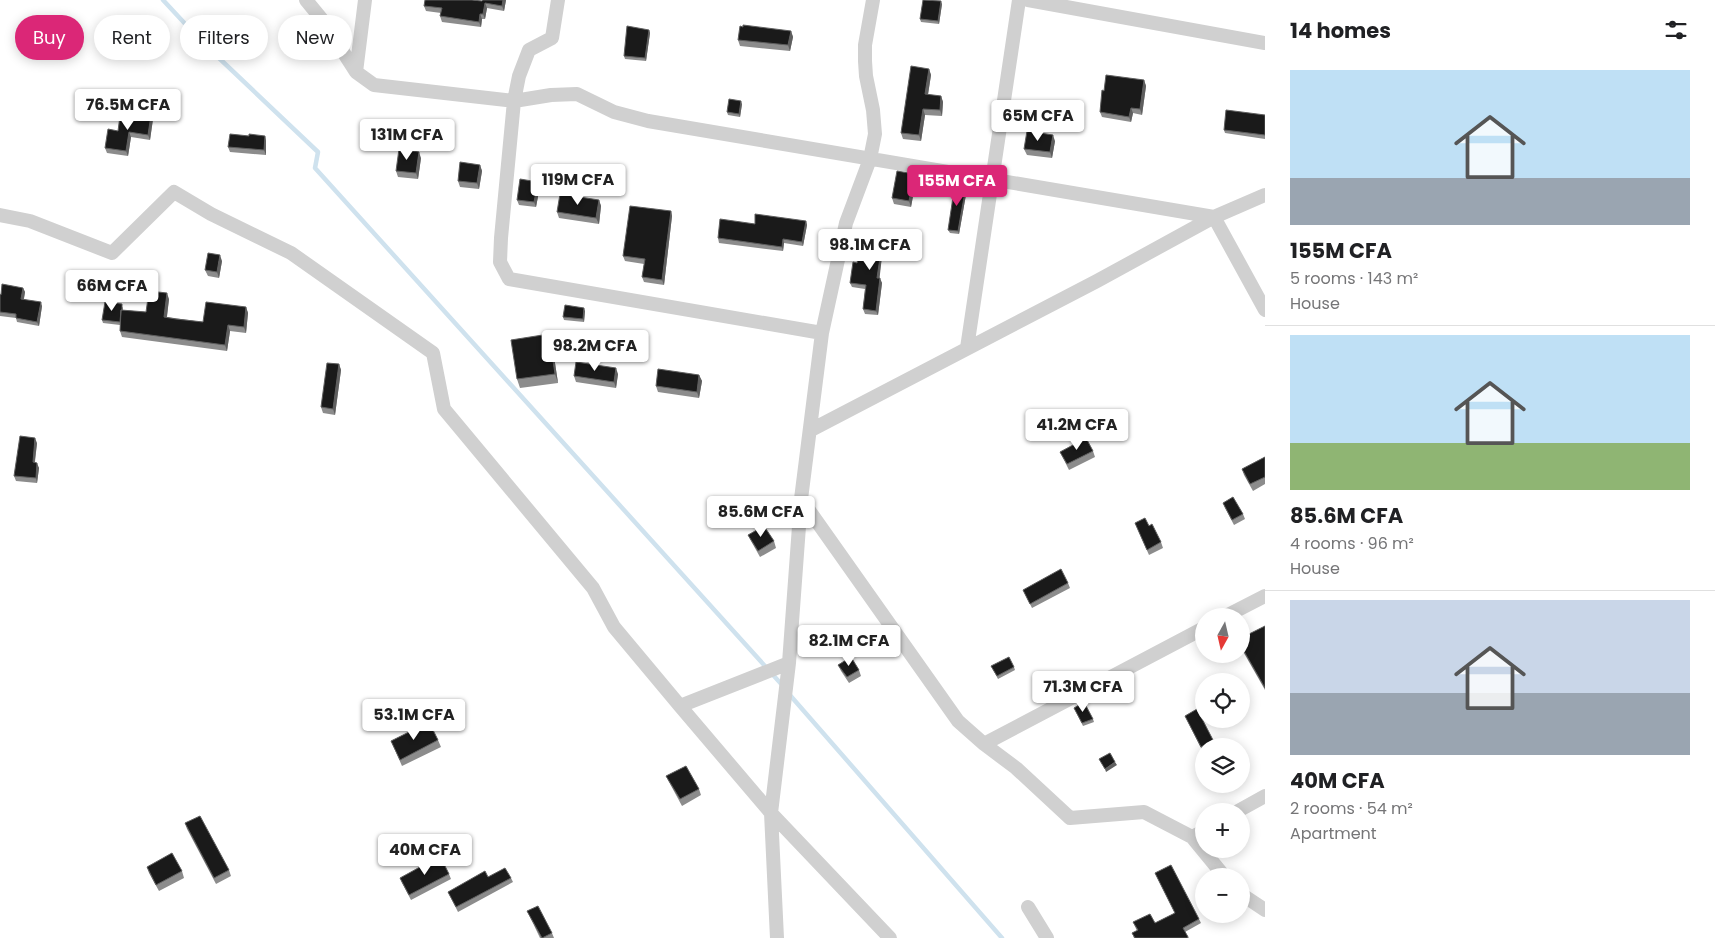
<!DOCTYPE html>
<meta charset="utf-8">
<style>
body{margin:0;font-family:Poppins,sans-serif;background:#f6f6f6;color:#202124;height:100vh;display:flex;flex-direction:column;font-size:19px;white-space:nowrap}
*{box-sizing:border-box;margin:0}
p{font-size:16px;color:#757577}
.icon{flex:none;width:28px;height:28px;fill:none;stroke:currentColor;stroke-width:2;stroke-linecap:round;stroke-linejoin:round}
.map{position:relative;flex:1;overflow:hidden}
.details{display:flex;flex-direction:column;background:#fff;width:450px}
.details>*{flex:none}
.guide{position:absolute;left:15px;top:15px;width:475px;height:45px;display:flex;gap:10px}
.needle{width:32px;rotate:188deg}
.tools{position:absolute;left:1195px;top:608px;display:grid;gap:10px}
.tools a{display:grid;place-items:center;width:55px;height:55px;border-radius:50%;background:#fff;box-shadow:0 2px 12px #0003;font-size:25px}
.price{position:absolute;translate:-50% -42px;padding:0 11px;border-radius:5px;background:#fff;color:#222;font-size:16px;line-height:32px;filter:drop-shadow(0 1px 2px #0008)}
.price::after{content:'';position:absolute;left:50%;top:30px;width:15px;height:11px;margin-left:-8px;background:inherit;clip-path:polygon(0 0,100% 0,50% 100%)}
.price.selected{background:#db2777;color:#fff}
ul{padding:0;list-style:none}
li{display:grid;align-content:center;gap:10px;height:265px;padding:0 25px}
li+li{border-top:1px solid #e0e0e0}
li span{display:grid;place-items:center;height:155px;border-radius:0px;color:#555}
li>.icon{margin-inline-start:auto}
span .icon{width:90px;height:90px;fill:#fffc;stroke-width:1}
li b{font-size:21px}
h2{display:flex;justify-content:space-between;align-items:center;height:60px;padding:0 25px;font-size:21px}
.pill{padding:0 18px;border-radius:22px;background:#fff;box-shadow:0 2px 12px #0003;font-size:18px;line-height:45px}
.pill.selected{background:#db2777;color:#fff}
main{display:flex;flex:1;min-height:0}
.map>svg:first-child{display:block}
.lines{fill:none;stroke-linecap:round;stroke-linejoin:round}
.stream{stroke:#cfe2ee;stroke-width:4.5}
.street{stroke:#d0d0d0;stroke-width:14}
.wall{fill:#8c8c8c}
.shaded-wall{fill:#5f5f5f}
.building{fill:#1a1a1a;stroke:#5f5f5f}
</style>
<main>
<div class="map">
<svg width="1265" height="938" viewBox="0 0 1265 938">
<rect width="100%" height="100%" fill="#fff"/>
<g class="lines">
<path class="stream" d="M 163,0 L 202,42 L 318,152 L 315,168 L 783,686
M 789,694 L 1002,938"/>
<path class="street" d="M 306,0 L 324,22 L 356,72
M 365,0 L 356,72 L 374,85 L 514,101 L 551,95 L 577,94 L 614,112 L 648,121 L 1214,217 L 1265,310
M 558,0 L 552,38 L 529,50 L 519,76 L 514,101 L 501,238 L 500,262 L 509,279 L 822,333
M 1028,0 L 1265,43
M 0,215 L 30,221 L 112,253 L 174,192 L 211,214 L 291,253 L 433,353 L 444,409 L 593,588 L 614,627 L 680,706 L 771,813 L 890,938
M 967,348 L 1019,0
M 811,430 L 1097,281 L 1214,217 L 1265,195
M 801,499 L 958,721 L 984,744 L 1016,768 L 1070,818 L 1144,812 L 1192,837 L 1224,876
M 1226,616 L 1265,596
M 680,706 L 789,663
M 984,744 L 1204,628
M 1238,811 L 1265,796
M 1192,837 L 1204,831
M 1241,894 L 1265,910
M 1028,907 L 1047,938
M 777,938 L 771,813 L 789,663 L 801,499 L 822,333 L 846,223 L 870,159 L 875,134 L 873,110 L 866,76 L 865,61 L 865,45 L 873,0"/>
</g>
<path class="wall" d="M 506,0 L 504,11 L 487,8 L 485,19 L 482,19 L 481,27 L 442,22 L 440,16 L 441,13 L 426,11 L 424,6 Z
M 942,4 L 939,24 L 921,22 L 920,19 Z
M 649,30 L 650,33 L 646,61 L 625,59 L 624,56 Z
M 791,31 L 793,37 L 790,51 L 740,46 L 738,40 Z
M 929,69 L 931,75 L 928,95 L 941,96 L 943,102 L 942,116 L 925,115 L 921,141 L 903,139 L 901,133 Z
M 1144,80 L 1146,86 L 1142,115 L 1133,113 L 1131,122 L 1102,117 L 1100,112 L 1104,91 Z
M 742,104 L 740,117 L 728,115 L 727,112 Z
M 151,115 L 153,119 L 150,140 L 131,137 L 128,156 L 107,153 L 105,148 L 118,131 L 136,118 Z
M 1265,115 L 1265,139 L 1225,133 L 1224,130 Z
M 249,136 L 265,136 L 266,141 L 266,155 L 230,152 L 228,147 Z
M 1055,141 L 1052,158 L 1027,155 L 1024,149 Z
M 421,158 L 418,179 L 398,177 L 396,171 Z
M 480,165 L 482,171 L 479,189 L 460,187 L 458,181 Z
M 914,174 L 916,180 L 911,207 L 894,204 L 892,198 Z
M 538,182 L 540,186 L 536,207 L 519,205 L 517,200 Z
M 967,189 L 959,234 L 950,233 L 948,230 Z
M 599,200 L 601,206 L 599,224 L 559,218 L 557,212 Z
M 671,211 L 672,216 L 664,285 L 644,282 L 642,277 L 644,264 L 625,261 L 623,256 Z
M 806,221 L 807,225 L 803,246 L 784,243 L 783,251 L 719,243 L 718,238 L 755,224 Z
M 890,245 L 888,257 L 882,256 L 879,278 L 882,283 L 878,315 L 865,314 L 863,309 L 865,289 L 852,287 L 850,283 L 857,263 Z
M 222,261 L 219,278 L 208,276 L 205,270 Z
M 23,288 L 25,292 L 24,299 L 42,306 L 39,326 L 17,322 L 16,318 L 0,316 L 0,294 Z
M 169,299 L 167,317 L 203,322 L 246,307 L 248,313 L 246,333 L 230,331 L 227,351 L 122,337 L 120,331 L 120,325 L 103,323 L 102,320 L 123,307 L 123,310 L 146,312 Z
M 585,311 L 584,322 L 564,320 L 563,317 Z
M 552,343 L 558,383 L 520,388 L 517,379 Z
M 339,364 L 341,370 L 335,415 L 323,413 L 321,407 Z
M 618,374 L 616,388 L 576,382 L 574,376 Z
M 699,375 L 702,381 L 699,398 L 658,392 L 656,386 Z
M 37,443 L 35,462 L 39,468 L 37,483 L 16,481 L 14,476 Z
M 1093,451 L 1095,457 L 1069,470 L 1060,452 Z
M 1265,457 L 1265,484 L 1253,491 L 1244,475 L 1242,469 Z
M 1223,503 L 1243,514 L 1245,519 L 1234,525 L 1225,508 Z
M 1135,523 L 1149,526 L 1161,542 L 1163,548 L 1149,555 Z
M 748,535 L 774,541 L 776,548 L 760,557 L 751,541 Z
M 1068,583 L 1070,588 L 1032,608 L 1023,590 Z
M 1265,627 L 1265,690 L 1241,648 L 1241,638 Z
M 838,665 L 859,670 L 861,676 L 849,683 L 841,671 Z
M 991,666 L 1014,667 L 1015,670 L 998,679 Z
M 1074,708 L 1093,719 L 1094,722 L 1083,726 Z
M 1185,716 L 1213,740 L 1214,743 L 1208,746 L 1204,746 L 1204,749 L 1202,750 Z
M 438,740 L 441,747 L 402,766 L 391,741 Z
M 666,776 L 699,789 L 701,795 L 682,806 L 669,782 Z
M 185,823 L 229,870 L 231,876 L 216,884 L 187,829 Z
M 147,867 L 182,871 L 184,878 L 159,891 L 149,873 Z
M 1155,873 L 1199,919 L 1201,923 L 1185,932 L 1189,938 L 1134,938 L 1132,933 L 1137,931 L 1133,922 L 1155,923 L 1175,913 Z
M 449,874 L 451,879 L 411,900 L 402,883 L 400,878 Z
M 488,877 L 511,878 L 513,882 L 458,912 L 448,892 Z
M 527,911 L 552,933 L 554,938 L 540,938 L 530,917 Z"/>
<path class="shaded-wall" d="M 503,0 L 506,0 L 504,11 L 502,6 Z
M 941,1 L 942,4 L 939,24 L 938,21 Z
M 485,3 L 487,8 L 485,19 L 483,14 Z
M 480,14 L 482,19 L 481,27 L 479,22 Z
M 649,30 L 650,33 L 646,61 L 645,58 Z
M 791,31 L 793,37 L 790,51 L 788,45 Z
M 929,69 L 931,75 L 927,100 L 925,94 Z
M 1144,80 L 1146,86 L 1142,115 L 1140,109 Z
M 941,96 L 943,102 L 942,116 L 940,110 Z
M 741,101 L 742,104 L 740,117 L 739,114 Z
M 1131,108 L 1133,113 L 1131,122 L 1129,117 Z
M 923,109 L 925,115 L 921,141 L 919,135 Z
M 151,115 L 153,119 L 150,140 L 148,135 Z
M 129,132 L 131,137 L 128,156 L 126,151 Z
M 1053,135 L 1055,141 L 1052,158 L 1050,152 Z
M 265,136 L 266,141 L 266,155 L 264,150 Z
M 419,152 L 421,158 L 418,179 L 416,173 Z
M 480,165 L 482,171 L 479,189 L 477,183 Z
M 914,174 L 916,180 L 911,207 L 909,201 Z
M 538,182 L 540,186 L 536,207 L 534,202 Z
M 966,186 L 967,189 L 959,234 L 958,231 Z
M 599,200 L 601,206 L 599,224 L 596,218 Z
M 671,211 L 672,216 L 664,285 L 662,280 Z
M 806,221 L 807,225 L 803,246 L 802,242 Z
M 783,239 L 784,243 L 783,251 L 782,247 Z
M 888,240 L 890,245 L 888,257 L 886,252 Z
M 881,251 L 882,256 L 879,283 L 877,278 Z
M 220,255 L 222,261 L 219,278 L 217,272 Z
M 880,278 L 882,283 L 878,315 L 876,311 Z
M 23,288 L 25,292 L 23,303 L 21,299 Z
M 167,293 L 169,299 L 166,323 L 164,317 Z
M 41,302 L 42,306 L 39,326 L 37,322 Z
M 246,307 L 248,313 L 246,333 L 244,327 Z
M 584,308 L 585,311 L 584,322 L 583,319 Z
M 228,325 L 230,331 L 227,351 L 225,345 Z
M 549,334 L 552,343 L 558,383 L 555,374 Z
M 339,364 L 341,370 L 335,415 L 333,409 Z
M 616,368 L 618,374 L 616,388 L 614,382 Z
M 699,375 L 702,381 L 699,398 L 697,392 Z
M 35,438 L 37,443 L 34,467 L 33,462 Z
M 37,463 L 39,468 L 37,483 L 36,478 Z
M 1115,762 L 1117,765 L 1106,772 L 1105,769 Z"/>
<path class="building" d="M 425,0 L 472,0 L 482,1 L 483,0 L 503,0 L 502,6 L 485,3 L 483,14 L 480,14 L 479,22 L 440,16 L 442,8 L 424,6 Z
M 923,0 L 941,1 L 938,21 L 920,19 Z
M 743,25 L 791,31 L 788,45 L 738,40 L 740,26 L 743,27 Z
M 627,26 L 649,30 L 645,58 L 624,56 Z
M 911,66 L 929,69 L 925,94 L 941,96 L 940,110 L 923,109 L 919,135 L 901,133 Z
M 1106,75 L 1144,80 L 1140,109 L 1131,108 L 1129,117 L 1100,112 L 1102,90 L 1104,91 Z
M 729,99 L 741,101 L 739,114 L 727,112 Z
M 1226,110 L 1265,115 L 1265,135 L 1224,130 Z
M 137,112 L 151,115 L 148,135 L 129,132 L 126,151 L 105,148 L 108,129 L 118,131 L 120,116 L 136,118 Z
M 1027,131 L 1053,135 L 1050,152 L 1024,149 Z
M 230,134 L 249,136 L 249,134 L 265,136 L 264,150 L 228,147 Z
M 399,149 L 419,152 L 416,173 L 396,171 Z
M 460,162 L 480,165 L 477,183 L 458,181 Z
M 897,171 L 914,174 L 909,201 L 892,198 Z
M 520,179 L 538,182 L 534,202 L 517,200 Z
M 955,184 L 966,186 L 958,231 L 948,230 Z
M 560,194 L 599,200 L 596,218 L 557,212 Z
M 630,206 L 671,211 L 662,280 L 642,277 L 645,259 L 623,256 Z
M 755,214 L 806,221 L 802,242 L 783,239 L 782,247 L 718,238 L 720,219 L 755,224 Z
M 866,237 L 888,240 L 886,252 L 881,251 L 877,278 L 880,278 L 876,311 L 863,309 L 866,285 L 850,283 L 853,262 L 857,263 L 858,259 L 864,260 Z
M 208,253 L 220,255 L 217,272 L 205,270 Z
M 2,284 L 23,288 L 21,299 L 41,302 L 37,322 L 16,318 L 16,314 L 0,312 L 0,294 L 1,295 Z
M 149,291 L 167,293 L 164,317 L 176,319 L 203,322 L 206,302 L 246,307 L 244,327 L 228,325 L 225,345 L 120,331 L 121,310 L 146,312 Z
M 105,302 L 122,304 L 122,310 L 121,310 L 120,322 L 102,320 Z
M 565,305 L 584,308 L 583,319 L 563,317 Z
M 549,334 L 555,374 L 517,379 L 511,340 Z
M 576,362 L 616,368 L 614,382 L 574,376 Z
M 327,363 L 339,364 L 333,409 L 321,407 Z
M 658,369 L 699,375 L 697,392 L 656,386 Z
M 20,436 L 35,438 L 33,462 L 37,463 L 36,478 L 14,476 Z
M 1086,438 L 1093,451 L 1067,464 L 1060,452 Z
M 1265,457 L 1265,477 L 1250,484 L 1242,469 Z
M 1233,497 L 1243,514 L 1232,520 L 1223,503 Z
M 1145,518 L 1149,526 L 1152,524 L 1161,542 L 1147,550 L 1135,523 Z
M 764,526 L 774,541 L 758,551 L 748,535 Z
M 1061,569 L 1068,583 L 1030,604 L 1023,590 Z
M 1265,626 L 1265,688 L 1241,646 L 1241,638 Z
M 851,657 L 859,670 L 847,677 L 838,665 Z
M 1009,657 L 1014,667 L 997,676 L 991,666 Z
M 1084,702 L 1093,719 L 1082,723 L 1074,708 Z
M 1197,709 L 1213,740 L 1201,747 L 1185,716 Z
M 429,722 L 438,740 L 400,760 L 391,741 Z
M 1110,753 L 1115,762 L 1105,769 L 1099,759 Z
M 686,766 L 699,789 L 680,799 L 666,776 Z
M 200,816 L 229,870 L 214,878 L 185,823 Z
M 172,853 L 182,871 L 156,885 L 147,867 Z
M 440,856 L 449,874 L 409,895 L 400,878 Z
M 1171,865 L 1199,919 L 1183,928 L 1188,937 L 1187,938 L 1135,938 L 1132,933 L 1138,930 L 1133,922 L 1150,914 L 1155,923 L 1175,913 L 1155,873 Z
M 505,868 L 511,878 L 456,907 L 448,892 L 485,871 L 488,877 Z
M 538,906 L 552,933 L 542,938 L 527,911 Z"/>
</svg>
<div class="tools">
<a><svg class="needle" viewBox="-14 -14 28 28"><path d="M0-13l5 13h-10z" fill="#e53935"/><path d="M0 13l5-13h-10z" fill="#757577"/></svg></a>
<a><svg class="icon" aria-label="locate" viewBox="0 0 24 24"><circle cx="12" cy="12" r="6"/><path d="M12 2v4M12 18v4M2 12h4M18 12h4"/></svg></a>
<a><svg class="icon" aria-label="layers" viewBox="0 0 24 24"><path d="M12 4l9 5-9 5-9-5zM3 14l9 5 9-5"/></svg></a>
<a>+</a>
<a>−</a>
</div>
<b class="price" style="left:128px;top:131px">76.5M CFA</b>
<b class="price" style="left:1038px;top:142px">65M CFA</b>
<b class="price" style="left:407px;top:161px">131M CFA</b>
<b class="price" style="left:578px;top:206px">119M CFA</b>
<b class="price selected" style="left:957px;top:207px">155M CFA</b>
<b class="price" style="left:870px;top:271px">98.1M CFA</b>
<b class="price" style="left:112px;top:312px">66M CFA</b>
<b class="price" style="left:595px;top:372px">98.2M CFA</b>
<b class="price" style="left:1077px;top:451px">41.2M CFA</b>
<b class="price" style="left:761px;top:538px">85.6M CFA</b>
<b class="price" style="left:849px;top:667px">82.1M CFA</b>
<b class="price" style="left:1083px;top:713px">71.3M CFA</b>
<b class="price" style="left:414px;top:741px">53.1M CFA</b>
<b class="price" style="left:425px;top:876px">40M CFA</b>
<div class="guide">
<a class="pill selected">Buy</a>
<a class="pill">Rent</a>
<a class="pill">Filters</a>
<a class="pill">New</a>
</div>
</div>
<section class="details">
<h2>14 homes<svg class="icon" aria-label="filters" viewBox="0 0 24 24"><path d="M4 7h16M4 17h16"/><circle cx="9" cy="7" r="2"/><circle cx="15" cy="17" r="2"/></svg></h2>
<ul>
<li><span style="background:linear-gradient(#bfe0f5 70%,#9aa5b1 0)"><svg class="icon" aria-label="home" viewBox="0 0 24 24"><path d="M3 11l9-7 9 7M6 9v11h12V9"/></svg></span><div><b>155M CFA</b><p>5 rooms · 143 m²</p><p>House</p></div></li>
<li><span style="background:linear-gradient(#bfe0f5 70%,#8fb573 0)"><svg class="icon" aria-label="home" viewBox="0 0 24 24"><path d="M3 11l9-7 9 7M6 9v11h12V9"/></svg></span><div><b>85.6M CFA</b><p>4 rooms · 96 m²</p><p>House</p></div></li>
<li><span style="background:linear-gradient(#c9d6e8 60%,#9aa5b1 0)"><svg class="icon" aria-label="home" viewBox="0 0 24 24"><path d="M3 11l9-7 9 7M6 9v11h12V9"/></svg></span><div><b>40M CFA</b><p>2 rooms · 54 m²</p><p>Apartment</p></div></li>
</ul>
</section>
</main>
